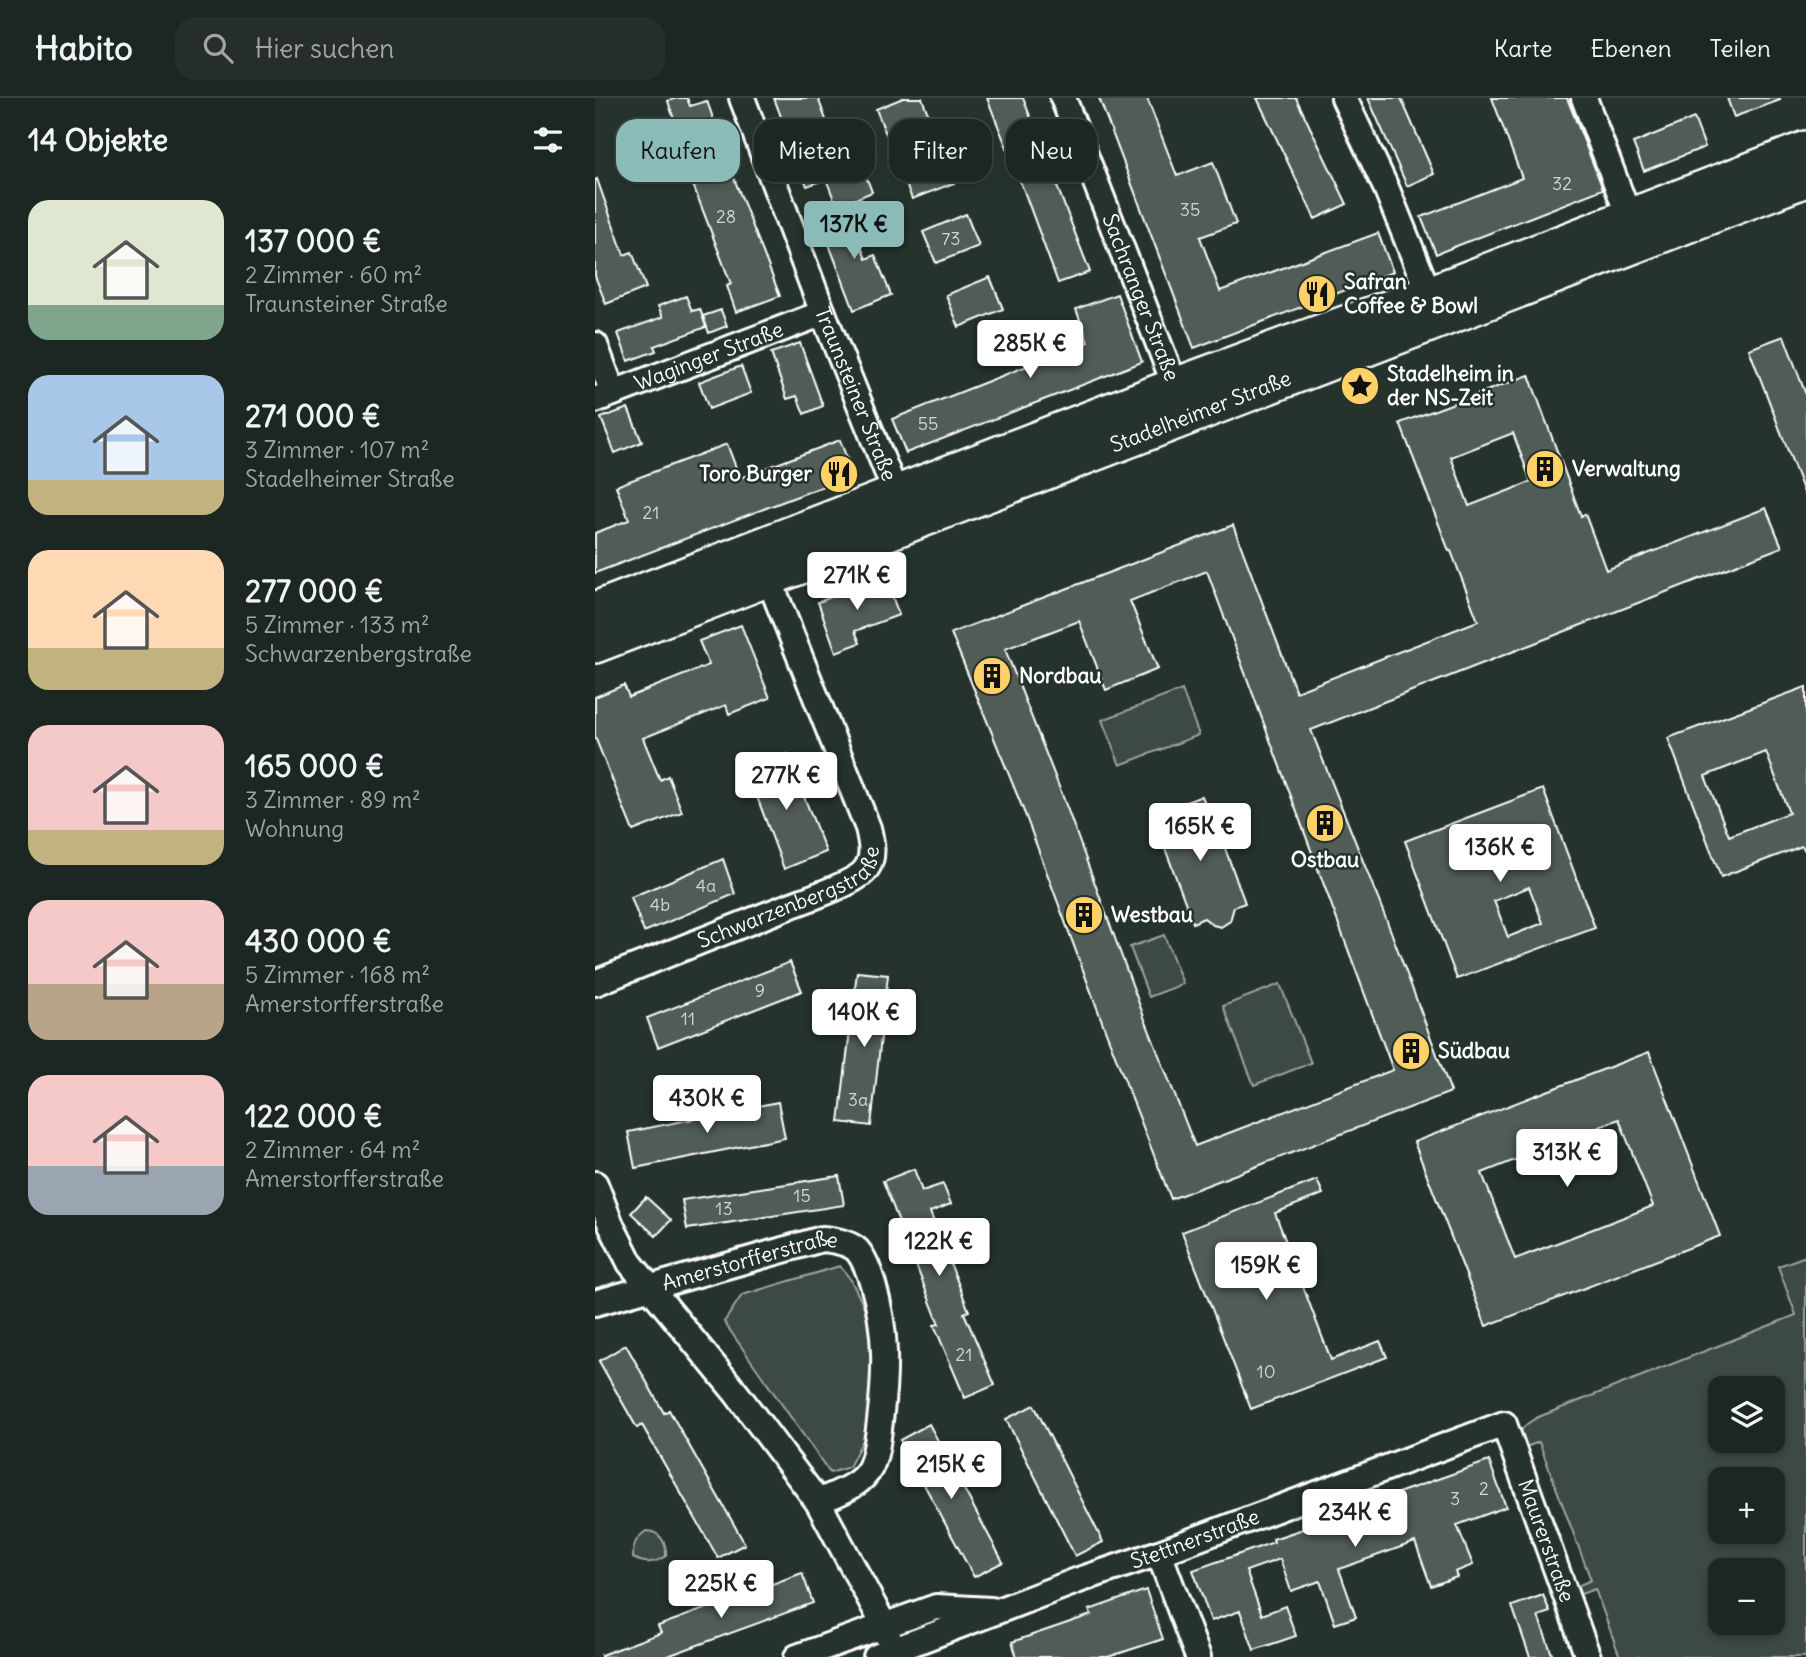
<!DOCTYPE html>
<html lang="de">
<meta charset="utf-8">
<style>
body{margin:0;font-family:Delius,sans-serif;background:#252e2a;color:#f1f3f6;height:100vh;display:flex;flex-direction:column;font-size:26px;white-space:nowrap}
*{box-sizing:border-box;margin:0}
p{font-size:23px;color:#a0a5a5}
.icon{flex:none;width:38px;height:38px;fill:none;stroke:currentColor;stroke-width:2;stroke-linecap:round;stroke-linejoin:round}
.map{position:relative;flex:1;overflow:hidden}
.panel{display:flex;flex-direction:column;background:#1c2622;width:595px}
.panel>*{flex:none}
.top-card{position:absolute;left:21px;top:21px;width:665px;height:63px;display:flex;gap:14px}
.controls{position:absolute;left:1113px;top:1278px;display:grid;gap:14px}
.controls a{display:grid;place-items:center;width:77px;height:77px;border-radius:14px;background:#1c2622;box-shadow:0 4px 10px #0003,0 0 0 2px #3a4340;font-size:35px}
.price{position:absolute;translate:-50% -60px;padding:0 16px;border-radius:7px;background:#fff;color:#222;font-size:23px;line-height:46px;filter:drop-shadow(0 2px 4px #0008)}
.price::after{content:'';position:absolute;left:50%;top:42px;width:21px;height:16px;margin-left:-10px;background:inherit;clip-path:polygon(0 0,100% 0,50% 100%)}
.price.active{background:#8bbbb9;color:#111}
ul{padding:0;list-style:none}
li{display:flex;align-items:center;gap:21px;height:175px;padding:0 28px}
li span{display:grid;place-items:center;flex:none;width:196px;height:140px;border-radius:21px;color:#555}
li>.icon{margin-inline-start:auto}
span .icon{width:84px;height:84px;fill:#fffc;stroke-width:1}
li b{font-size:30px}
h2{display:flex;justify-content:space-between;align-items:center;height:84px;padding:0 28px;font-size:30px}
.chip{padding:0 24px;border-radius:21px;background:#1c2622;box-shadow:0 4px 10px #0003,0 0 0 2px #3a4340;font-size:24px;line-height:63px}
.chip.active{background:#8bbbb9;color:#111}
header{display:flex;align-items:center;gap:42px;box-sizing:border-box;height:98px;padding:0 35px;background:#1c2622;border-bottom:2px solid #3a4340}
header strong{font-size:33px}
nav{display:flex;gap:38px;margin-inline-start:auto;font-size:24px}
.search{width:490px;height:63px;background:#252e2a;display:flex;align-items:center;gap:18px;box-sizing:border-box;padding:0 24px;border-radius:21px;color:#a0a5a5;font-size:26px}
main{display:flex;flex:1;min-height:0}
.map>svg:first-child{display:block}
.green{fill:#3e4944;stroke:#9ea4a2;stroke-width:2;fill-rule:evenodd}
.building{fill:#515c57;stroke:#fff;stroke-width:2;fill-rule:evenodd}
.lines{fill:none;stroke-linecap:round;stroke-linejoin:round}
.minor-casing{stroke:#fff;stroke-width:30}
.secondary-casing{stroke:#fff;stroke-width:40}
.minor{stroke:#26332d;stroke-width:24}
.secondary{stroke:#26332d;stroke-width:35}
.labels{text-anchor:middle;stroke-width:5;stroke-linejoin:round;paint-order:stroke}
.number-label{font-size:18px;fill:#d4d6d5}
.poi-label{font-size:21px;font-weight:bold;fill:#fff;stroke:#26332d;text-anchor:start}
.street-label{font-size:21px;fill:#fff;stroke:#26332d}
</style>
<header>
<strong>Habito</strong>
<div class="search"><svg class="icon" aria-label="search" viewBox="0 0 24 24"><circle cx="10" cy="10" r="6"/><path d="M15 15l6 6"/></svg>Hier suchen</div>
<nav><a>Karte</a><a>Ebenen</a><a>Teilen</a></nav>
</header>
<main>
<section class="panel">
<h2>14 Objekte<svg class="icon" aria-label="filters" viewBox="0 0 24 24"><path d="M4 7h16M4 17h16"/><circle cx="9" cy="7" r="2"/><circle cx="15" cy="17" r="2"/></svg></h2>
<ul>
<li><span style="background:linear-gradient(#dfe7d0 75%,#7fa58c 0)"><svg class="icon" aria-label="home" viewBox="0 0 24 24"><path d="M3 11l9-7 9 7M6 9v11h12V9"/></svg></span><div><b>137 000 €</b><p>2 Zimmer · 60 m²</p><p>Traunsteiner Straße</p></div></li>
<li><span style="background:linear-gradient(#a9c7e8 75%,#c2b280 0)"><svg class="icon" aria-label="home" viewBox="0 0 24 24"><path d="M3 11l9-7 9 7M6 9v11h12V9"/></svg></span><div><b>271 000 €</b><p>3 Zimmer · 107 m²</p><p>Stadelheimer Straße</p></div></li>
<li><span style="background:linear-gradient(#ffd9b3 70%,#c2b280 0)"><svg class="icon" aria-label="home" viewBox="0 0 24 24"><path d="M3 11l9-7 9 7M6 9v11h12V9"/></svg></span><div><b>277 000 €</b><p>5 Zimmer · 133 m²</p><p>Schwarzenbergstraße</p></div></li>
<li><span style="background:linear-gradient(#f6c9c9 75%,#c2b280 0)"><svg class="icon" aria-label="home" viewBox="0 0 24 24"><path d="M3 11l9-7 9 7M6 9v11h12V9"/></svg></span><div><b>165 000 €</b><p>3 Zimmer · 89 m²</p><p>Wohnung</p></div></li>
<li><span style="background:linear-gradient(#f6c9c9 60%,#b9a48a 0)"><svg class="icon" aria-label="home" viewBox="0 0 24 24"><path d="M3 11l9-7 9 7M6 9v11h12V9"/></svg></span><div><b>430 000 €</b><p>5 Zimmer · 168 m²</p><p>Amerstorfferstraße</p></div></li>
<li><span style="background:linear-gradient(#f6c9c9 65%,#9aa5b1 0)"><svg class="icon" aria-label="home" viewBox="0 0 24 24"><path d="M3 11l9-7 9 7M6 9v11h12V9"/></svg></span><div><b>122 000 €</b><p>2 Zimmer · 64 m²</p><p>Amerstorfferstraße</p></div></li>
</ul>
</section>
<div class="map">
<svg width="1211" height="1559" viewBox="0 0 1211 1559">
<rect width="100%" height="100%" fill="#26332d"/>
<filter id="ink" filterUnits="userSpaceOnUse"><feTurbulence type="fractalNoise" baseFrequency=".0143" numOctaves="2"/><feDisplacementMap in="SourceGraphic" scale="14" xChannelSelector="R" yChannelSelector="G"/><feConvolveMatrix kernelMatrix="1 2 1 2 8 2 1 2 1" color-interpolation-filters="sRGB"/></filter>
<g filter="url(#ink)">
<path class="green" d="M 587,592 L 604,637 L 525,667 L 507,622 Z
M 569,837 L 588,886 L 554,899 L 535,849 Z
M 685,886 L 716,965 L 659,987 L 628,908 Z
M 1211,1158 L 1211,1559 L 1025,1559 L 1000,1491 L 983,1497 L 980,1489 L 996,1482 L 944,1344 L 928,1350 L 926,1332 L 932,1326 L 941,1320 L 1201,1217 L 1183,1168 ZM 1125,1290 L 1178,1290 L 1178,1342 L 1125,1342 ZM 1125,1381 L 1178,1381 L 1178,1433 L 1125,1433 ZM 1125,1472 L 1178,1472 L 1178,1524 L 1125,1524 Z
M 245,1168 L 256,1182 L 278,1227 L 276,1297 L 268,1342 L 254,1369 L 235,1375 L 129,1224 L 147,1197 Z
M 51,1433 C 65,1433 72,1445 71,1458 C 59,1466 50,1466 38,1460 C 38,1447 40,1441 51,1433 Z"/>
<path class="building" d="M 82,0 L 92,0 L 95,8 L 112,3 L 127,46 L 126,47 L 185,198 L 141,214 L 132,188 L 136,186 L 94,76 L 114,68 L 105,40 L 87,46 L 73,3 Z
M 179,0 L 223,0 L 250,74 L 256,72 L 258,78 L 269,73 L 277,94 L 242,109 L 231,81 L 212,88 Z
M 308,0 L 327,0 L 359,85 L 317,101 L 281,11 Z
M 392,0 L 428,0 L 495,174 L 463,185 L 429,93 Z
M 504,0 L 552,0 L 582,78 L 618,64 L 641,126 L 605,139 L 625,193 L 783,135 L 798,174 L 599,250 Z
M 662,0 L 701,0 L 752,106 L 720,121 Z
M 773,0 L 806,0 L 839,76 L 812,88 Z
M 897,0 L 972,0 L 1008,91 L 841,156 L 826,119 L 927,80 Z
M 1132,0 L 1185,0 L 1185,2 L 1139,19 Z
M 1099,20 L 1110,49 L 1049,73 L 1038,45 Z
M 2,81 L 29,157 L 37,154 L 51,190 L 11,206 L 0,178 L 0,82 Z
M 251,110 L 271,161 L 280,157 L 296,197 L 259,212 L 224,120 Z
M 371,116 L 384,148 L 341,165 L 328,134 Z
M 395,179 L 408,211 L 364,229 L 351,197 Z
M 522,196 L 547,264 L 311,355 L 297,321 L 493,244 L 481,211 Z
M 91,198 L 97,213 L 105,211 L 111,229 L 59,248 L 61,253 L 33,263 L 23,235 L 68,219 L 63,208 Z
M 126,212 L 132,228 L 114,235 L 108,218 Z
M 1189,238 L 1211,297 L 1211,396 L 1210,397 L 1154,251 Z
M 205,245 L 228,308 L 209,316 L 202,298 L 192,301 L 176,255 Z
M 146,268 L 156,295 L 114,311 L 104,284 Z
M 934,277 L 986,418 L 990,416 L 1011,472 L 1171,410 L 1187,449 L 716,632 L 795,831 L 856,994 L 576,1101 L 511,934 L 430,716 L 356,535 L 638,427 L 701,594 L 883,523 L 856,453 L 854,453 L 805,325 ZM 918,335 L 936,384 L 874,408 L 856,359 ZM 612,473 L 798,972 L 600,1048 L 549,919 L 468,699 L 410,551 L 484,523 L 511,592 L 563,571 L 535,503 Z
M 33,310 L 47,344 L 20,355 L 6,320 Z
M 245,342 L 258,377 L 0,475 L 0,435 L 34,422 L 21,388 L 132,346 L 145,380 Z
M 290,479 L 304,517 L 260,533 L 265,545 L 241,554 L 223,504 Z
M 146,527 L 175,600 L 134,616 L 131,607 L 48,640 L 65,682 L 73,678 L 87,714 L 38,733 L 0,639 L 0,599 L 29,587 L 34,599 L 114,567 L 104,543 Z
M 1211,589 L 1211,754 L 1207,748 L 1126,779 L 1073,640 ZM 1171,654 L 1194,715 L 1134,738 L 1110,678 Z
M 192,656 L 231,754 L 189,771 L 152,672 Z
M 948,691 L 1000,830 L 862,881 L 810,743 ZM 934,789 L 948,825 L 913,839 L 899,803 Z
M 607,698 L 618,727 L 621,726 L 650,805 L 639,809 L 635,823 L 626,829 L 618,827 L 609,820 L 598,825 L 568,745 L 572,744 L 562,715 Z
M 128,761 L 140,796 L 49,834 L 36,799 Z
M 195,864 L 207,893 L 63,949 L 52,920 Z
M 262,874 L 293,877 L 276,1028 L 244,1024 Z
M 1054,954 L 1125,1138 L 891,1228 L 819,1044 ZM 1024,1021 L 1058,1108 L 920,1161 L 887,1075 Z
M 183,1004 L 190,1040 L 40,1070 L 33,1034 Z
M 319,1071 L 327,1093 L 348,1086 L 356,1106 L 335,1114 L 374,1213 L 369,1215 L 400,1287 L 370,1300 L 339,1227 L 344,1226 L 288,1083 Z
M 244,1078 L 249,1107 L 92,1131 L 87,1102 Z
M 722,1082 L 728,1096 L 680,1115 L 736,1262 L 785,1243 L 792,1259 L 656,1311 L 587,1134 Z
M 51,1099 L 76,1122 L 61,1138 L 36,1115 Z
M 31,1247 L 69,1315 L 74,1312 L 150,1446 L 123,1460 L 47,1327 L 42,1330 L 4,1263 Z
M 439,1307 L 508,1444 L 480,1458 L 411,1321 Z
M 334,1326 L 408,1464 L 379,1479 L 305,1342 Z
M 894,1363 L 911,1409 L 862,1427 L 878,1467 L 860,1474 L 862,1479 L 836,1488 L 820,1444 L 744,1471 L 761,1519 L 740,1526 L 725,1483 L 696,1493 L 685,1461 L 651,1473 L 667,1517 L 690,1508 L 701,1538 L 659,1552 L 645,1513 L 616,1523 L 598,1472 L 659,1451 L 679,1444 L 678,1441 L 723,1426 L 719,1414 L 742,1404 L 746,1415 Z
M 207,1475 L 218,1505 L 70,1559 L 6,1559 L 6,1557 L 66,1535 L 63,1528 Z
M 551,1492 L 568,1541 L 513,1559 L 422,1559 L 417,1544 L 496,1517 L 494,1512 Z
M 948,1497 L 955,1514 L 943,1518 L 958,1559 L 935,1559 L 917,1508 Z"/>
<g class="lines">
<g class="minor-casing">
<g id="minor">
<path id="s1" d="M 147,0 L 228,215 L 301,396"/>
<path id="s2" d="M 468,0 L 586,303"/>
<path d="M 749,0 L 792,92 L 834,196"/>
<path d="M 989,0 L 1034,119"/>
<path d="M 0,247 L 18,295"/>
<path id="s3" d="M 0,302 L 228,215"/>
<path id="s4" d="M 0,885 C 65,859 130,834 194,808 C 212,801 262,785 271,771 C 280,759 276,743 273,730 L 168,466"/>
<path d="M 0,1086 L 16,1127 L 35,1165 L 142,1296 L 223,1404 L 289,1527 L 298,1553"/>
<path id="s5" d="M 0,1205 L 227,1141 C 239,1142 253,1144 262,1152 C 270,1161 274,1174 278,1186 C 292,1234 291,1273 285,1323 C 283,1338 282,1356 275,1370 C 266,1388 240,1396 223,1404"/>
<path d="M 564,1455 L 603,1559"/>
<path d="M 202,1559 L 341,1509 L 396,1512"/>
<path id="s6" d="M 281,1559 L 484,1482 L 564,1455 L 909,1326 L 993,1559"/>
</g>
</g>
<g class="secondary-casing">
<g id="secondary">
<path d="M 0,512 L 580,288 L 691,247 L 834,196 L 1211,51"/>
<path id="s7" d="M 0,547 L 1211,81"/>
</g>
</g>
<use href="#minor" class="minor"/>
<use href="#secondary" class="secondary"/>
</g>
</g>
<defs>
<g id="restaurant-disc" transform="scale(2.0125)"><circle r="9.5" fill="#ffd166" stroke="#26332d"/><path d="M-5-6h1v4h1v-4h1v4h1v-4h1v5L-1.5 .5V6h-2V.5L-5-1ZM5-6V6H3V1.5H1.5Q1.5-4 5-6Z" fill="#111"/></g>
<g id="sight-disc" transform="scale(2.0125)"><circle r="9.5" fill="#ffd166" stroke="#26332d"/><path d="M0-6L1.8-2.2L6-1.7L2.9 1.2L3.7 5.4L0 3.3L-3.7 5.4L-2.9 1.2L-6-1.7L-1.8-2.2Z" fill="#111"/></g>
<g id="building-disc" transform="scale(2.0125)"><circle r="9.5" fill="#ffd166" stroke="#26332d"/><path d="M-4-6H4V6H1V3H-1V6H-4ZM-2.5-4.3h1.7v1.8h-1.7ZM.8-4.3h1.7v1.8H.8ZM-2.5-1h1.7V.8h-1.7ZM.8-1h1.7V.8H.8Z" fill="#111"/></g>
</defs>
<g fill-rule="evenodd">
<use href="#restaurant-disc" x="722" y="196"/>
<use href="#sight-disc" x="765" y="288"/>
<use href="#building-disc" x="950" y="371"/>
<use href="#restaurant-disc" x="244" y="376"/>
<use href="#building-disc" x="397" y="578"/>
<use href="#building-disc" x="730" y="725"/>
<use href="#building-disc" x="489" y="817"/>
<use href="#building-disc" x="816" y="953"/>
</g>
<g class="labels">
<g class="number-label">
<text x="967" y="92">32</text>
<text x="595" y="118">35</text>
<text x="131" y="125">28</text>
<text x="356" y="147">73</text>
<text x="333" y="332">55</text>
<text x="56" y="421">21</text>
<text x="111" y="794">4a</text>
<text x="65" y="813">4b</text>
<text x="165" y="899">9</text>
<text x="93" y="927">11</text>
<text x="263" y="1008">3a</text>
<text x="207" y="1104">15</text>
<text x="129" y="1117">13</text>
<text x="369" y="1263">21</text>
<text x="671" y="1280">10</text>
<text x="889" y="1397">2</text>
<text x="860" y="1407">3</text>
</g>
<g class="poi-label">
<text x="749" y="191">Safran<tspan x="749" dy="24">Coffee &amp; Bowl</tspan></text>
<text x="792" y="283">Stadelheim in<tspan x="792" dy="24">der NS-Zeit</tspan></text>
<text x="977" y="378">Verwaltung</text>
<text x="217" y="383" text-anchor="end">Toro Burger</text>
<text x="424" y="585">Nordbau</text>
<text x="730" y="769" text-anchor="middle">Ostbau</text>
<text x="516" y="824">Westbau</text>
<text x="843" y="960">Südbau</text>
</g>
<g class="street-label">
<text dy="7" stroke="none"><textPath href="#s2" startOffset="214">Sachranger Straße</textPath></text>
<text dy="7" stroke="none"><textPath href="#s3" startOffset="122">Waginger Straße</textPath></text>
<text dy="7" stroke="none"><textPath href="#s1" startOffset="317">Traunsteiner Straße</textPath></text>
<text dy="7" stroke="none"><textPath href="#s7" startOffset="649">Stadelheimer Straße</textPath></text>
<text dy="7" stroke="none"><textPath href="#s4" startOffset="215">Schwarzenbergstraße</textPath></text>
<text dy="7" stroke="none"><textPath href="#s5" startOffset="161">Amerstorfferstraße</textPath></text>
<text dy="7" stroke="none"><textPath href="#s6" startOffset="340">Stettnerstraße</textPath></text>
<text dy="7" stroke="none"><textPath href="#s6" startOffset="794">Maurerstraße</textPath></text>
</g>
</g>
</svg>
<div class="controls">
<a><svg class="icon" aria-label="layers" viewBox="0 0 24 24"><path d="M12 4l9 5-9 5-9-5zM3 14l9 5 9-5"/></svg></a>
<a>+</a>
<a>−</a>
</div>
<b class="price active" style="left:259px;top:163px">137K €</b>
<b class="price" style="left:435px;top:282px">285K €</b>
<b class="price" style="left:262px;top:514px">271K €</b>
<b class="price" style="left:191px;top:714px">277K €</b>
<b class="price" style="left:605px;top:765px">165K €</b>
<b class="price" style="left:905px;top:786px">136K €</b>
<b class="price" style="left:269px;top:951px">140K €</b>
<b class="price" style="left:112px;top:1037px">430K €</b>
<b class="price" style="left:972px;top:1091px">313K €</b>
<b class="price" style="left:344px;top:1180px">122K €</b>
<b class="price" style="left:671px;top:1204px">159K €</b>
<b class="price" style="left:356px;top:1403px">215K €</b>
<b class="price" style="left:760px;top:1451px">234K €</b>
<b class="price" style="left:126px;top:1522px">225K €</b>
<div class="top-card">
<a class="chip active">Kaufen</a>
<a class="chip">Mieten</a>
<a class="chip">Filter</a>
<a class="chip">Neu</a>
</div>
</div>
</main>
